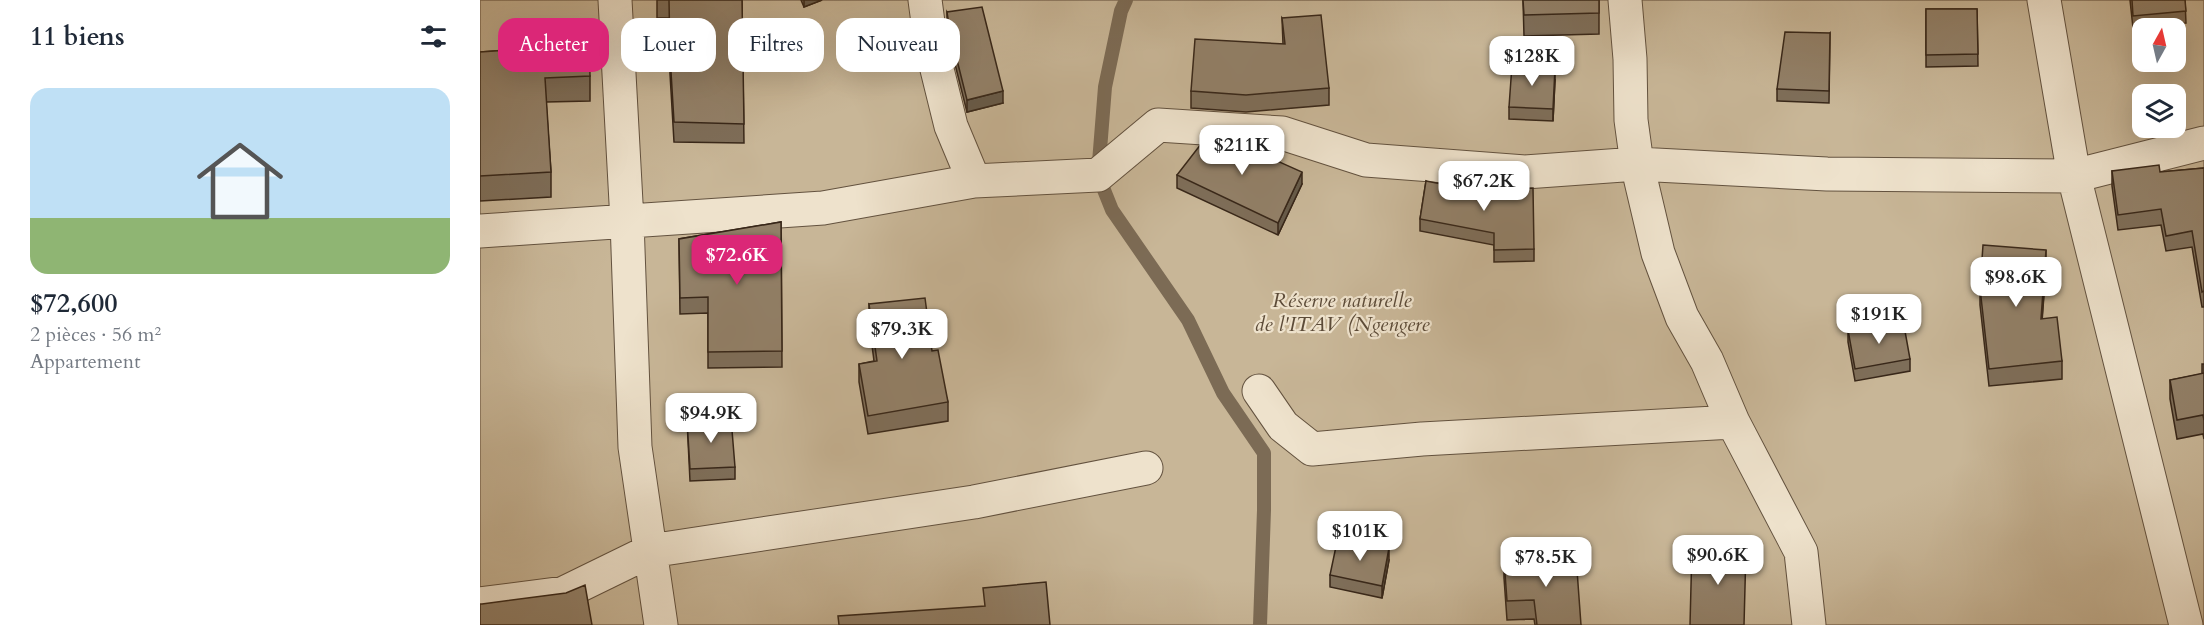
<!DOCTYPE html>
<html lang="fr">
<meta charset="utf-8">
<style>
body{margin:0;font-family:Cardo,serif;background:#f6f6f7;color:#1f2937;height:100vh;display:flex;flex-direction:column;font-size:22px;white-space:nowrap}
*{box-sizing:border-box;margin:0}
p{font-size:20px;color:#747a83}
.icon{flex:none;width:33px;height:33px;fill:none;stroke:currentColor;stroke-width:2;stroke-linecap:round;stroke-linejoin:round}
.map{position:relative;flex:1;overflow:hidden}
.details{display:flex;flex-direction:column;background:#fff;width:480px}
.details>*{flex:none}
.hud{position:absolute;left:18px;top:18px;width:570px;height:54px;display:flex;gap:12px}
.needle{width:39px;rotate:8deg}
.controls{position:absolute;left:1652px;top:18px;display:grid;gap:12px}
.controls a{display:grid;place-items:center;width:54px;height:54px;border-radius:12px;background:#fff;box-shadow:0 6px 24px #0002;font-size:30px}
.price{position:absolute;translate:-50% -51px;padding:0 14px;border-radius:12px;background:#fff;color:#222;font-size:20px;line-height:39px;filter:drop-shadow(0 2px 3px #0008)}
.price::after{content:'';position:absolute;left:50%;top:36px;width:18px;height:14px;margin-left:-9px;background:inherit;clip-path:polygon(0 0,100% 0,50% 100%)}
.price.current{background:#db2777;color:#fff}
ul{padding:0;list-style:none}
li{display:grid;align-content:center;gap:12px;height:318px;padding:0 30px}
li+li{border-top:2px solid #e0e1e3}
li span{display:grid;place-items:center;height:186px;border-radius:18px;color:#555}
li>.icon{margin-inline-start:auto}
span .icon{width:108px;height:108px;fill:#fffc;stroke-width:1}
li b{font-size:26px}
h2{display:flex;justify-content:space-between;align-items:center;height:72px;padding:0 30px;font-size:26px}
.pill{padding:0 21px;border-radius:18px;background:#fff;box-shadow:0 6px 24px #0002;font-size:21px;line-height:54px}
.pill.current{background:#db2777;color:#fff}
main{display:flex;flex:1;min-height:0}
.map>svg:first-child{display:block}
.green{fill:#c8b697;stroke:#806e58;stroke-width:1.5;fill-rule:evenodd}
.lines{fill:none;stroke-linecap:round;stroke-linejoin:round}
.stream{stroke:#7c6b55;stroke-width:14}
.street-casing{stroke:#63523f;stroke-width:35}
.street{stroke:#eee2cc;stroke-width:33}
.wall{fill:#7e6e59;stroke:#382719;stroke-width:1.5}
.shaded-wall{fill:#665a49;stroke:#382719;stroke-width:1.5}
.building{fill:#928068;stroke:#382719;stroke-width:1.5}
.labels{text-anchor:middle;stroke-width:4.5;stroke-linejoin:round;paint-order:stroke}
.park-label{font-size:21px;font-style:italic;fill:#5c4b38;stroke:#eee2cc}
</style>
<main>
<section class="details">
<h2>11 biens<svg class="icon" aria-label="filters" viewBox="0 0 24 24"><path d="M4 7h16M4 17h16"/><circle cx="9" cy="7" r="2"/><circle cx="15" cy="17" r="2"/></svg></h2>
<ul>
<li><span style="background:linear-gradient(#bfe0f5 70%,#8fb573 0)"><svg class="icon" aria-label="home" viewBox="0 0 24 24"><path d="M3 11l9-7 9 7M6 9v11h12V9"/></svg></span><div><b>$72,600</b><p>2 pièces · 56 m²</p><p>Appartement</p></div></li>
</ul>
</section>
<div class="map">
<svg width="1724" height="625" viewBox="0 0 1724 625">
<rect width="100%" height="100%" fill="#e5d3b1"/>
<filter id="stains"><feTurbulence type="fractalNoise" baseFrequency=".00333" numOctaves="4"/><feColorMatrix values="0 0 0 0 .2 0 0 0 0 .09 0 0 0 0 .02 0 0 0 .5 -.17"/></filter>
<radialGradient id="worn" r=".72"><stop offset=".6" stop-color="#630" stop-opacity="0"/><stop offset="1" stop-color="#630" stop-opacity=".3"/></radialGradient>
<path class="green" d="M 0,0 L 1724,0 L 1724,625 L 0,625 ZM 1662,28 L 1695,28 L 1695,62 L 1662,62 ZM 1662,94 L 1695,94 L 1695,128 L 1662,128 Z"/>
<g class="lines">
<path class="stream" d="M 646,0 L 641,11 L 625,87 L 618,175 L 632,210 L 708,320 L 743,393 L 784,453 L 784,510 L 780,625"/>
<g class="street-casing">
<path id="street" d="M 135,0 L 147,221 L 155,447 L 181,625
M 445,0 L 451,45 L 471,126 L 494,181
M 1145,0 L 1150,59 L 1151,120 L 1157,164 L 1178,253 L 1202,317 L 1227,361 L 1253,422 L 1321,552 L 1329,625
M 1564,0 L 1594,176 L 1706,625
M 0,231 L 343,208 L 494,181 L 618,175 L 678,125 L 802,133 L 886,160 L 1045,172 L 1157,164 L 1347,174 L 1594,176 L 1724,143
M 779,391 L 803,426 L 832,449 L 942,439 L 1253,422
M 0,604 L 84,593 L 170,551 L 494,502 L 666,468"/>
</g>
<use href="#street" class="street"/>
</g>
<path class="wall" d="M 177,0 L 262,0 L 264,143 L 194,142 L 190,74 L 189,18 L 177,18 Z
M 321,0 L 342,0 L 324,7 Z
M 1043,0 L 1119,0 L 1119,34 L 1044,36 Z
M 1650,0 L 1705,0 L 1706,23 L 1653,28 Z
M 1446,9 L 1497,9 L 1498,66 L 1446,67 Z
M 467,12 L 523,103 L 487,112 L 470,44 L 467,24 Z
M 802,18 L 849,88 L 849,105 L 766,112 L 711,108 L 711,91 L 803,44 Z
M 27,32 L 110,76 L 110,101 L 66,102 L 71,172 L 71,197 L 0,201 L 0,52 L 27,50 Z
M 1350,33 L 1349,103 L 1297,101 L 1297,89 Z
M 1075,80 L 1073,121 L 1029,119 L 1029,107 Z
M 1724,168 L 1724,307 L 1722,307 L 1712,247 L 1686,251 L 1681,225 L 1638,230 L 1632,186 L 1632,171 L 1680,172 Z
M 697,175 L 822,184 L 798,235 L 697,188 Z
M 946,181 L 1054,249 L 1054,261 L 1014,262 L 1014,245 L 940,231 L 940,219 Z
M 301,222 L 302,367 L 228,368 L 228,313 L 200,314 L 199,239 Z
M 1566,267 L 1562,318 L 1582,361 L 1582,379 L 1509,386 L 1500,305 L 1500,288 Z
M 389,304 L 452,351 L 468,402 L 468,421 L 388,434 L 379,382 L 379,364 L 394,361 L 389,322 Z
M 1368,330 L 1430,359 L 1430,371 L 1375,381 L 1368,342 Z
M 1722,364 L 1724,364 L 1724,439 L 1723,434 L 1697,439 L 1690,399 L 1690,380 L 1722,374 Z
M 207,420 L 255,467 L 255,479 L 210,481 Z
M 1024,559 L 1101,625 L 1055,625 L 1054,619 L 1027,620 L 1024,578 Z
M 909,560 L 902,598 L 850,587 L 850,575 Z"/>
<path class="shaded-wall" d="M 324,0 L 342,0 L 324,7 Z
M 1075,68 L 1075,80 L 1073,121 L 1073,109 Z
M 523,91 L 523,103 L 487,112 L 487,100 Z
M 822,172 L 822,184 L 798,235 L 798,223 Z
M 1566,250 L 1566,267 L 1561,336 L 1561,319 Z
M 909,548 L 909,560 L 902,598 L 902,586 Z"/>
<path class="building" d="M 189,0 L 262,0 L 264,124 L 194,122 L 190,55 Z
M 1043,0 L 1119,0 L 1119,13 L 1044,15 Z
M 1652,0 L 1705,0 L 1706,11 L 1653,16 Z
M 502,7 L 523,91 L 487,100 L 470,32 L 467,12 Z
M 1446,9 L 1497,9 L 1498,54 L 1446,55 Z
M 841,15 L 849,88 L 766,95 L 711,91 L 715,39 L 805,44 L 802,18 Z
M 109,28 L 110,76 L 65,78 L 71,172 L 0,176 L 0,52 L 28,50 L 27,32 Z
M 1305,32 L 1350,33 L 1349,91 L 1297,89 Z
M 1032,65 L 1075,68 L 1073,109 L 1029,107 Z
M 728,135 L 741,136 L 822,172 L 798,223 L 697,175 Z
M 1679,165 L 1680,172 L 1724,168 L 1724,291 L 1722,292 L 1712,231 L 1686,236 L 1681,209 L 1638,215 L 1632,171 Z
M 946,181 L 993,190 L 1053,188 L 1054,249 L 1014,250 L 1014,233 L 940,219 Z
M 301,222 L 302,351 L 228,352 L 228,297 L 200,298 L 199,239 Z
M 1503,245 L 1566,250 L 1561,319 L 1577,317 L 1582,361 L 1509,369 L 1500,288 Z
M 445,298 L 452,351 L 458,350 L 468,402 L 388,416 L 379,364 L 397,361 L 389,304 Z
M 1423,320 L 1430,359 L 1375,369 L 1368,330 Z
M 1724,373 L 1724,420 L 1723,415 L 1697,420 L 1690,380 Z
M 251,418 L 255,467 L 210,469 L 207,420 Z
M 858,537 L 909,548 L 902,586 L 850,575 Z
M 1212,547 L 1266,549 L 1264,625 L 1210,625 Z
M 1096,556 L 1101,625 L 1057,625 L 1054,600 L 1027,601 L 1024,559 Z
M 566,582 L 570,625 L 359,625 L 358,616 L 505,606 L 503,588 Z
M 105,585 L 112,625 L 0,625 L 0,604 L 2,604 L 86,593 Z"/>
<g class="labels">
<g class="park-label">
<text x="862" y="307">Réserve naturelle<tspan x="862" dy="24">de l'ITAV (Ngengere</tspan></text>
</g>
</g>
<rect width="100%" height="100%" filter="url(#stains)"/>
<rect width="100%" height="100%" fill="url(#worn)"/>
</svg>
<div class="controls">
<a><svg class="needle" viewBox="-14 -14 28 28"><path d="M0-13l5 13h-10z" fill="#e53935"/><path d="M0 13l5-13h-10z" fill="#747a83"/></svg></a>
<a><svg class="icon" aria-label="layers" viewBox="0 0 24 24"><path d="M12 4l9 5-9 5-9-5zM3 14l9 5 9-5"/></svg></a>
</div>
<b class="price" style="left:1052px;top:87px">$128K</b>
<b class="price" style="left:762px;top:176px">$211K</b>
<b class="price" style="left:1004px;top:212px">$67.2K</b>
<b class="price current" style="left:257px;top:286px">$72.6K</b>
<b class="price" style="left:1536px;top:308px">$98.6K</b>
<b class="price" style="left:1399px;top:345px">$191K</b>
<b class="price" style="left:422px;top:360px">$79.3K</b>
<b class="price" style="left:231px;top:444px">$94.9K</b>
<b class="price" style="left:880px;top:562px">$101K</b>
<b class="price" style="left:1238px;top:586px">$90.6K</b>
<b class="price" style="left:1066px;top:588px">$78.5K</b>
<div class="hud">
<a class="pill current">Acheter</a>
<a class="pill">Louer</a>
<a class="pill">Filtres</a>
<a class="pill">Nouveau</a>
</div>
</div>
</main>
